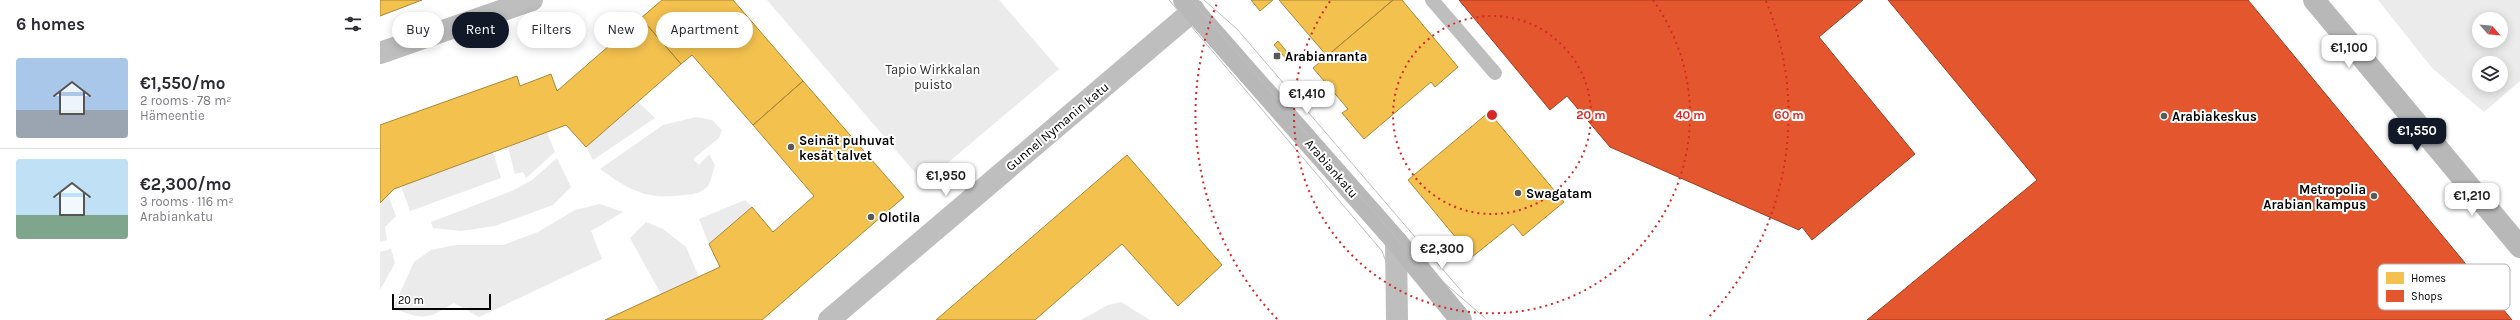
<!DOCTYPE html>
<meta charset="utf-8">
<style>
body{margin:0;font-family:Karla,sans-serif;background:#f7f7f7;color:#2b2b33;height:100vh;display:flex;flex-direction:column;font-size:15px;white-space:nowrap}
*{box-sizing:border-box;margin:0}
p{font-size:13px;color:#7c7c81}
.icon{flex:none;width:22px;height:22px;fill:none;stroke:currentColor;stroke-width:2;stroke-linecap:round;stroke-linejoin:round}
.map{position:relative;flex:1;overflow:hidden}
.details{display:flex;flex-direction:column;background:#fff;width:380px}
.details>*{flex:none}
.hud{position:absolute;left:12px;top:12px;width:380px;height:36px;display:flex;gap:8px}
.needle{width:26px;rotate:117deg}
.fabs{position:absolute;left:2092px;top:12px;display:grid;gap:8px}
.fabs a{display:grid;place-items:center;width:36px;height:36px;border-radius:50%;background:#fff;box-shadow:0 2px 10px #0003;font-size:20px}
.scale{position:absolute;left:12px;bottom:10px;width:99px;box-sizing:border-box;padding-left:4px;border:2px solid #000;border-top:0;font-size:11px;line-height:14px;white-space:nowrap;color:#000;-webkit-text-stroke:3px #fff;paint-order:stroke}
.price{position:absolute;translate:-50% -34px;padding:0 9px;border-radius:8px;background:#fff;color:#222;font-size:13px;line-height:26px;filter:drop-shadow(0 1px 2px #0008)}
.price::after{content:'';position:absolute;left:50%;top:24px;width:12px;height:9px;margin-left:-6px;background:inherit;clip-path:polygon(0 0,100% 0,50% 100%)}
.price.selected{background:#111827;color:#fff}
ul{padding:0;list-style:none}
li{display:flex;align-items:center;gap:12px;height:100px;padding:0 16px}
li+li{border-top:1px solid #e1e1e2}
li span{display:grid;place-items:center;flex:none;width:112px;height:80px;border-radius:4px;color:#555}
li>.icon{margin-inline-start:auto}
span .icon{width:48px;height:48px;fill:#fffc;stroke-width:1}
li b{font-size:17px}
h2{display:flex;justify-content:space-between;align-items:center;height:48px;padding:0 16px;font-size:17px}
.tag{padding:0 14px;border-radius:18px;background:#fff;box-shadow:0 2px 10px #0003;font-size:14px;line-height:36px}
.tag.selected{background:#111827;color:#fff}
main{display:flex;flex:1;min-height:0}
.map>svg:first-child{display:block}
.green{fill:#ebebeb;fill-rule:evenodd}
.homes{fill:#f2c14e;stroke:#a98737}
.shops{fill:#e4572e;stroke:#a03d20}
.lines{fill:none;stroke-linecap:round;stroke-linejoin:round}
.lane{stroke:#bebebe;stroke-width:14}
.street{stroke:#bebebe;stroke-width:22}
.secondary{stroke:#b8b8b8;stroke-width:22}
.tram{stroke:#bebebe;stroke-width:1}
.ring{fill:none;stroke:#d62828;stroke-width:2;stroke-dasharray:2 4}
.poi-dot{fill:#595959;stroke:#fff;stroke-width:1.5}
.labels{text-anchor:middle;stroke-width:4;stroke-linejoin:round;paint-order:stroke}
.poi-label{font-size:13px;font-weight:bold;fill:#000;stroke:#fff;text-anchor:start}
.park-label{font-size:13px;fill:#323232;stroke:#fff}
.street-label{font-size:13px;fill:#000;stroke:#fff}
.key{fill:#fff;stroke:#b2b2b2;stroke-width:1}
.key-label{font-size:11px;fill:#000}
.centre{fill:#d62828;stroke:#fff;stroke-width:2}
.ring-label{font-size:12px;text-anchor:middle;font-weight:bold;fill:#d62828;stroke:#fff;stroke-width:4;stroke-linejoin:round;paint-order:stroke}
</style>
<main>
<section class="details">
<h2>6 homes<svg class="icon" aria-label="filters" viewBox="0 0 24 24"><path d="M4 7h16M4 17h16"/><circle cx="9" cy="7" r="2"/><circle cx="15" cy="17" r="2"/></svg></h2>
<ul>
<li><span style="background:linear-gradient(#a9c7e8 65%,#9aa5b1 0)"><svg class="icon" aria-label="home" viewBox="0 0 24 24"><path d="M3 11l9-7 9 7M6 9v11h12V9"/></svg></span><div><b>€1,550/mo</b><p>2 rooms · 78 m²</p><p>Hämeentie</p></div></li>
<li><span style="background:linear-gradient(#bfe0f5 70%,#7fa58c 0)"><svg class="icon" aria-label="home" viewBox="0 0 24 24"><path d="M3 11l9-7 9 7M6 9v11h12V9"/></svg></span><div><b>€2,300/mo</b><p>3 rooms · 116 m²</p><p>Arabiankatu</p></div></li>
</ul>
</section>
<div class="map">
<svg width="2140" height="320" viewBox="0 0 2140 320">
<rect width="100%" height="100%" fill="#fff"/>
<path class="green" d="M 387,0 L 619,0 L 679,69 L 544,183 Z
M 1998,0 L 2140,0 L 2140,81 L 2104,112 L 2052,68 ZM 2099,19 L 2121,19 L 2121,41 L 2099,41 ZM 2099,63 L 2121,63 L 2121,85 L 2099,85 Z
M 258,102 L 275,118 L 213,160 L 206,147 Z
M 316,117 L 332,120 L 342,130 L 339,138 L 313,159 L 319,165 L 329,154 L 335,165 C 333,171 331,181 328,186 C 322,193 313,194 305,195 C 267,200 250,191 220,169 L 283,125 Z
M 167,132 L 175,152 L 146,178 L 143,172 L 135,174 L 128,147 Z
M 113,152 L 121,178 L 30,211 L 21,186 Z
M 177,158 L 191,187 L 173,205 L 115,226 L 81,231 L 53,228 L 51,222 L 132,191 L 152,180 Z
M 8,195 L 16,216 L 5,227 L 7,240 L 0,242 L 0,203 Z
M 365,200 L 372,207 L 329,244 L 319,219 Z
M 220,204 L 243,212 L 211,231 L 222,259 L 99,317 L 74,303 C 47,320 43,320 13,308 L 34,262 L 51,250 L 75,245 L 123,245 L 158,232 L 195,210 Z
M 266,222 L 283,229 L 306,247 L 319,277 L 281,294 L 250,238 Z
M 11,249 L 15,263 L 0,290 L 0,252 Z
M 741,302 L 770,320 L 701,320 L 728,305 Z"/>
<path class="homes" d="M 0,0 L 42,0 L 0,16 Z
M 282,0 L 353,0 L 423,81 L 373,125 L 312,55 L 301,64 L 261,18 Z
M 871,0 L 893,0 L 880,11 Z
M 899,0 L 1013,0 L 947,56 Z
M 1013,0 L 1022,0 L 1078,67 L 1055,87 L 1051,82 L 984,139 L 962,113 L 968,109 L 933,68 Z
M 261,18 L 301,64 L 206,147 L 186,125 L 14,189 L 0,203 L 0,125 L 137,76 L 140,86 L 171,74 L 177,91 Z
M 898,41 L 912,58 L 908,61 L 894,45 Z
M 423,81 L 524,197 L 382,320 L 225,320 L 340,267 L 329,244 L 372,207 L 393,232 L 434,196 L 373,125 Z
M 1109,112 L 1184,202 L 1143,236 L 1133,224 L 1092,257 L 1028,180 Z
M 747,155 L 842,265 L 798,306 L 742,244 L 655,320 L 556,320 Z"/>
<path class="shops" d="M 1079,0 L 1483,0 L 1439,37 L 1535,154 L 1432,240 L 1422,227 L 1419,230 L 1230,147 L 1187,96 L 1170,110 Z
M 1508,0 L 1868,0 L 2132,320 L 1487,320 L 1657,180 Z"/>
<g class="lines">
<path class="lane" d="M 1052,0 L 1115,73"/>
<path class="street" d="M 0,53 L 152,0
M 1016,241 L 1017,320
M 449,320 L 814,10"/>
<path class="secondary" d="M 804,0 L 1016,241 L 1081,320
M 1934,0 L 2140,247"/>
<path class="tram" d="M 789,0 L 1002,251 L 1016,288 L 1017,320
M 812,0 L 1019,241 L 1033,256 L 1105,318
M 824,0 L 857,29 L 1083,293"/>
</g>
<g class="ring">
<circle cx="1112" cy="115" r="99"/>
<path d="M1273 0A198 198 0 1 1 951 0"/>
<path d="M897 319A297 297 0 0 1 838 1M1386 1A297 297 0 0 1 1327 319"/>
</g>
<g class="poi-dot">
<rect x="893" y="52" width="8" height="8" rx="2"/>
<circle cx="1784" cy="116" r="4"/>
<circle cx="411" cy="147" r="4"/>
<circle cx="1138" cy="193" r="4"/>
<circle cx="1994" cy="196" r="4"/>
<circle cx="491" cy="217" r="4"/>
</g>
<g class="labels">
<g class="poi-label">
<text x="905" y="61">Arabianranta</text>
<text x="1792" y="121">Arabiakeskus</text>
<text x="419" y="145">Seinät puhuvat<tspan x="419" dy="15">kesät talvet</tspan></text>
<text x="1986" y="194" text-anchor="end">Metropolia<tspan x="1986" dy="15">Arabian kampus</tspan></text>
<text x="1146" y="198">Swagatam</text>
<text x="499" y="222">Olotila</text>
</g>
<g class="park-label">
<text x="553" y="74">Tapio Wirkkalan<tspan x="553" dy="15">puisto</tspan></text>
</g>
<g class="street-label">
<text transform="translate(677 126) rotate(-40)" y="5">Gunnel Nymanin katu</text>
<text transform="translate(952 168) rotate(49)" y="5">Arabiankatu</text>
</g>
</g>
<rect x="1998" y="264" width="132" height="46" rx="6" class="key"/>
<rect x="2006" y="272" width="18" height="12" fill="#f2c14e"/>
<rect x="2006" y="290" width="18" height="12" fill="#e4572e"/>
<g class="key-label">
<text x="2031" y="282">Homes</text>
<text x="2031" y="300">Shops</text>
</g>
<circle cx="1112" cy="115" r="6" class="centre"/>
<g class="ring-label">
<text x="1211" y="119">20 m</text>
<text x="1310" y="119">40 m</text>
<text x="1409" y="119">60 m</text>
</g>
</svg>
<div class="fabs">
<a><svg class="needle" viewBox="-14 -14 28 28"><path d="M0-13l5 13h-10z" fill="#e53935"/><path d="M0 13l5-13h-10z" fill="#7c7c81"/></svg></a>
<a><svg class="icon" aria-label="layers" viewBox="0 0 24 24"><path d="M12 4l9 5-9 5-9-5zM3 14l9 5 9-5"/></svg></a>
</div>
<div class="scale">20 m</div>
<b class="price" style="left:1969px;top:69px">€1,100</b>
<b class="price" style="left:927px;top:115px">€1,410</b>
<b class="price selected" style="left:2037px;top:152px">€1,550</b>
<b class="price" style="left:566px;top:197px">€1,950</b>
<b class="price" style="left:2092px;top:217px">€1,210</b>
<b class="price" style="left:1062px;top:270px">€2,300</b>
<div class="hud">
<a class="tag">Buy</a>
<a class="tag selected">Rent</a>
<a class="tag">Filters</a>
<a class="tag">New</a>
<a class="tag">Apartment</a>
</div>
</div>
</main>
